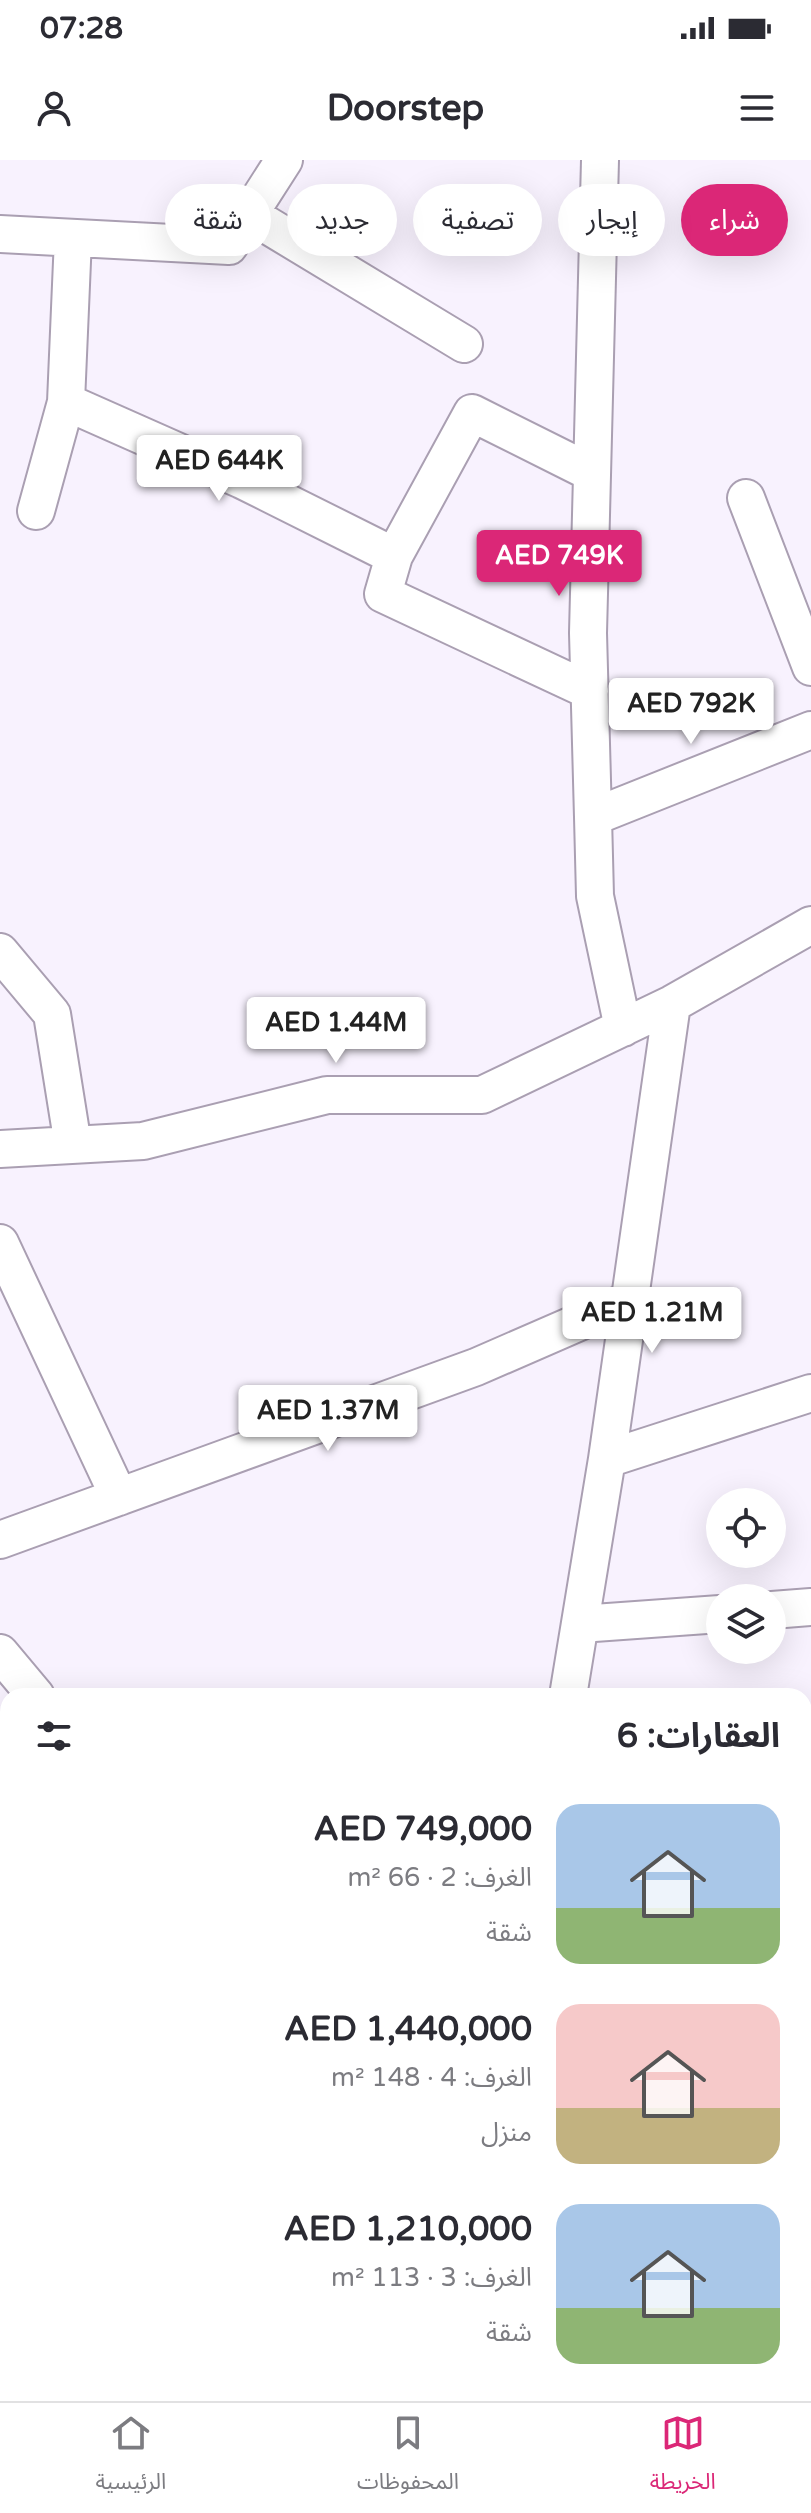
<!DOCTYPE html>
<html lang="ar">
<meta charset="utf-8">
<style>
body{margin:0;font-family:"Varela Round","Noto Sans Arabic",sans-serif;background:#f7f7f7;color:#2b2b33;direction:rtl;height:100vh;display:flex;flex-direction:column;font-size:30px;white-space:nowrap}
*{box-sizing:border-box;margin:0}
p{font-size:26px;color:#7c7c81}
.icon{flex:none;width:44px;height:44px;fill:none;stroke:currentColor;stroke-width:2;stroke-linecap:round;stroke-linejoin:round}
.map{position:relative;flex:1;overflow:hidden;direction:ltr}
.side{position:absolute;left:0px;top:1528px;width:812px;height:714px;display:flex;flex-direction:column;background:#fff;border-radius:24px 24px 0 0;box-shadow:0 8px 32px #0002;direction:rtl}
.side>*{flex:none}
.top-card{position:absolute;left:24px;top:24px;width:764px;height:72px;direction:rtl;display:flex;gap:16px}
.buttons{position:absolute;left:706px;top:1328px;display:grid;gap:16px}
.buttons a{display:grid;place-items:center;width:80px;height:80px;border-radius:50%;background:#fff;box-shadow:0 8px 32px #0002;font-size:40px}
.price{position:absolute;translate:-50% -68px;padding:0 18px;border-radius:8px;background:#fff;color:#222;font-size:26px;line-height:52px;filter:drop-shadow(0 2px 4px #0008)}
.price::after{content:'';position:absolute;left:50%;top:48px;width:24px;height:18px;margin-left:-12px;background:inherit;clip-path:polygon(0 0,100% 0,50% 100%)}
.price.on{background:#db2777;color:#fff}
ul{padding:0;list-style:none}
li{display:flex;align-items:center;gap:24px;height:200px;padding:0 32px}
li span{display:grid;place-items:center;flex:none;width:224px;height:160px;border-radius:24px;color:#555}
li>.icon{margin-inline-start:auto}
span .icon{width:96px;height:96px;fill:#fffc;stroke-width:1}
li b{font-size:34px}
h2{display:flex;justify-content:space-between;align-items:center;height:96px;padding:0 32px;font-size:34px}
.chip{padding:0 28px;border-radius:36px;background:#fff;box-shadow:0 8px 32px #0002;font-size:28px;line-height:72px}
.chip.on{background:#db2777;color:#fff}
.status{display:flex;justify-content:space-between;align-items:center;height:56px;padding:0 40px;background:#fff;direction:ltr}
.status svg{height:22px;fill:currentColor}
header{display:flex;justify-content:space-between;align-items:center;height:104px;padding:0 32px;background:#fff;font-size:36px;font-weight:700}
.menu{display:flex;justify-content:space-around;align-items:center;height:112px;border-top:2px solid #e1e1e2;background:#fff;font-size:22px;color:#7c7c81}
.menu a{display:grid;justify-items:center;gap:4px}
.menu .on{color:#db2777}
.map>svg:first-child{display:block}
.building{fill:#61372a}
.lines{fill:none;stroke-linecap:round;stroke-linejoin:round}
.street-casing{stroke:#aa9fb2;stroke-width:40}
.street{stroke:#fff;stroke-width:36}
</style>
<div class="status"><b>07:28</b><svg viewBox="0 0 49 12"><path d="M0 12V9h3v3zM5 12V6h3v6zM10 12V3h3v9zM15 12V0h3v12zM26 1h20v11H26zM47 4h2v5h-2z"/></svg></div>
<header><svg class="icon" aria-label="menu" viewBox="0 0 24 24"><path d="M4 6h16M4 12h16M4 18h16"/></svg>Doorstep<svg class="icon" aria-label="person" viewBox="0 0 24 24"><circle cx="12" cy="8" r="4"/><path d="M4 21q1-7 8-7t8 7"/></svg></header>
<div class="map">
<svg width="811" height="2241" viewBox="0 0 811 2241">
<rect width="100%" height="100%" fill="#f8f2fe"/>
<path class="building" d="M 348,2234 L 432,2234 L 429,2241 L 352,2241 Z"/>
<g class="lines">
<g class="street-casing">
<path id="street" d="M 600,0 L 588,473 L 593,657 L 595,736 L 623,868
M 249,54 L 464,184
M 0,74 L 229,86 L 284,0
M 66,242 L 242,320 L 394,396
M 746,338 L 811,507
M 36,351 L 66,242 L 73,78
M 590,531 L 383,434 L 394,396 L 472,253 L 592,313
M 593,657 L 811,570
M 0,792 L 52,854 L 73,985
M 0,989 L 143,981 L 327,935 L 482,935 L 672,844 L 811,765
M 0,1083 L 119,1337
M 607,1299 L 811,1233
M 0,1380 L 476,1207 L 630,1140
M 772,1450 L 811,1447
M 580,1464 L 720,1454
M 0,1493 L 36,1536
M 568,1536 L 607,1299 L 672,844
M 0,1582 L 8,1573
M 804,1731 L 811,1730
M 804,1838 L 811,1837
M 0,2087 L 8,2077
M 685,2234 L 695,2241
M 273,2241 L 279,2234
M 492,2241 L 494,2234
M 725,2241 L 727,2234"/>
</g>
<use href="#street" class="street"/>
</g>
</svg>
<div class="buttons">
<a><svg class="icon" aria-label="locate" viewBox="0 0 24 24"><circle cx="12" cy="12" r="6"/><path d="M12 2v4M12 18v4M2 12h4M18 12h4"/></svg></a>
<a><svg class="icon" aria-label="layers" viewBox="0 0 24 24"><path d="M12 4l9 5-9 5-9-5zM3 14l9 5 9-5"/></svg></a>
</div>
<b class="price" style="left:219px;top:343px">AED 644K</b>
<b class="price on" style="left:559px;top:438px">AED 749K</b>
<b class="price" style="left:691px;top:586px">AED 792K</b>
<b class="price" style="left:336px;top:905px">AED 1.44M</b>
<b class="price" style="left:652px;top:1195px">AED 1.21M</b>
<b class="price" style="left:328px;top:1293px">AED 1.37M</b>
<div class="top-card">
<a class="chip on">شراء</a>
<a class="chip">إيجار</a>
<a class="chip">تصفية</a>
<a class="chip">جديد</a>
<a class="chip">شقة</a>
</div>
<section class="side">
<h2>العقارات: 6<svg class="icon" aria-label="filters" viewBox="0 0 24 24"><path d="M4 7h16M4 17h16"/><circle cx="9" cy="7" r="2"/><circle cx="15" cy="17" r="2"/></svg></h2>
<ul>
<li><span style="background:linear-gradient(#a9c7e8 65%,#8fb573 0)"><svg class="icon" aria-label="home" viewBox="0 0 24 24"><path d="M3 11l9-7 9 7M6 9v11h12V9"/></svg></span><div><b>AED 749,000</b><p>الغرف: 2 · 66 m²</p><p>شقة</p></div></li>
<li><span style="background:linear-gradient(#f6c9c9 65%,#c2b280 0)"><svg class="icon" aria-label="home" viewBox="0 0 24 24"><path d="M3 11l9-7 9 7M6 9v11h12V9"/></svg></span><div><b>AED 1,440,000</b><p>الغرف: 4 · 148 m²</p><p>منزل</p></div></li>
<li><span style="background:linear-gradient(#a9c7e8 65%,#8fb573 0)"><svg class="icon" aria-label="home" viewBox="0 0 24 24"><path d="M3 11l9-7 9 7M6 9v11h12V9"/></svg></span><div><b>AED 1,210,000</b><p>الغرف: 3 · 113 m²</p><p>شقة</p></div></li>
</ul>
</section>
</div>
<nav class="menu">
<a class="on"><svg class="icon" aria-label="map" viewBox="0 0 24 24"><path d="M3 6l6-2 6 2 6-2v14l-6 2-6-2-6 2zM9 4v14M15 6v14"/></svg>الخريطة</a>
<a><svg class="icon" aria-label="saved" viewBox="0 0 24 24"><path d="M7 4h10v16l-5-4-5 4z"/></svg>المحفوظات</a>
<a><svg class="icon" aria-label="home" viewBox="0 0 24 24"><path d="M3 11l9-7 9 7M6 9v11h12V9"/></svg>الرئيسية</a>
</nav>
